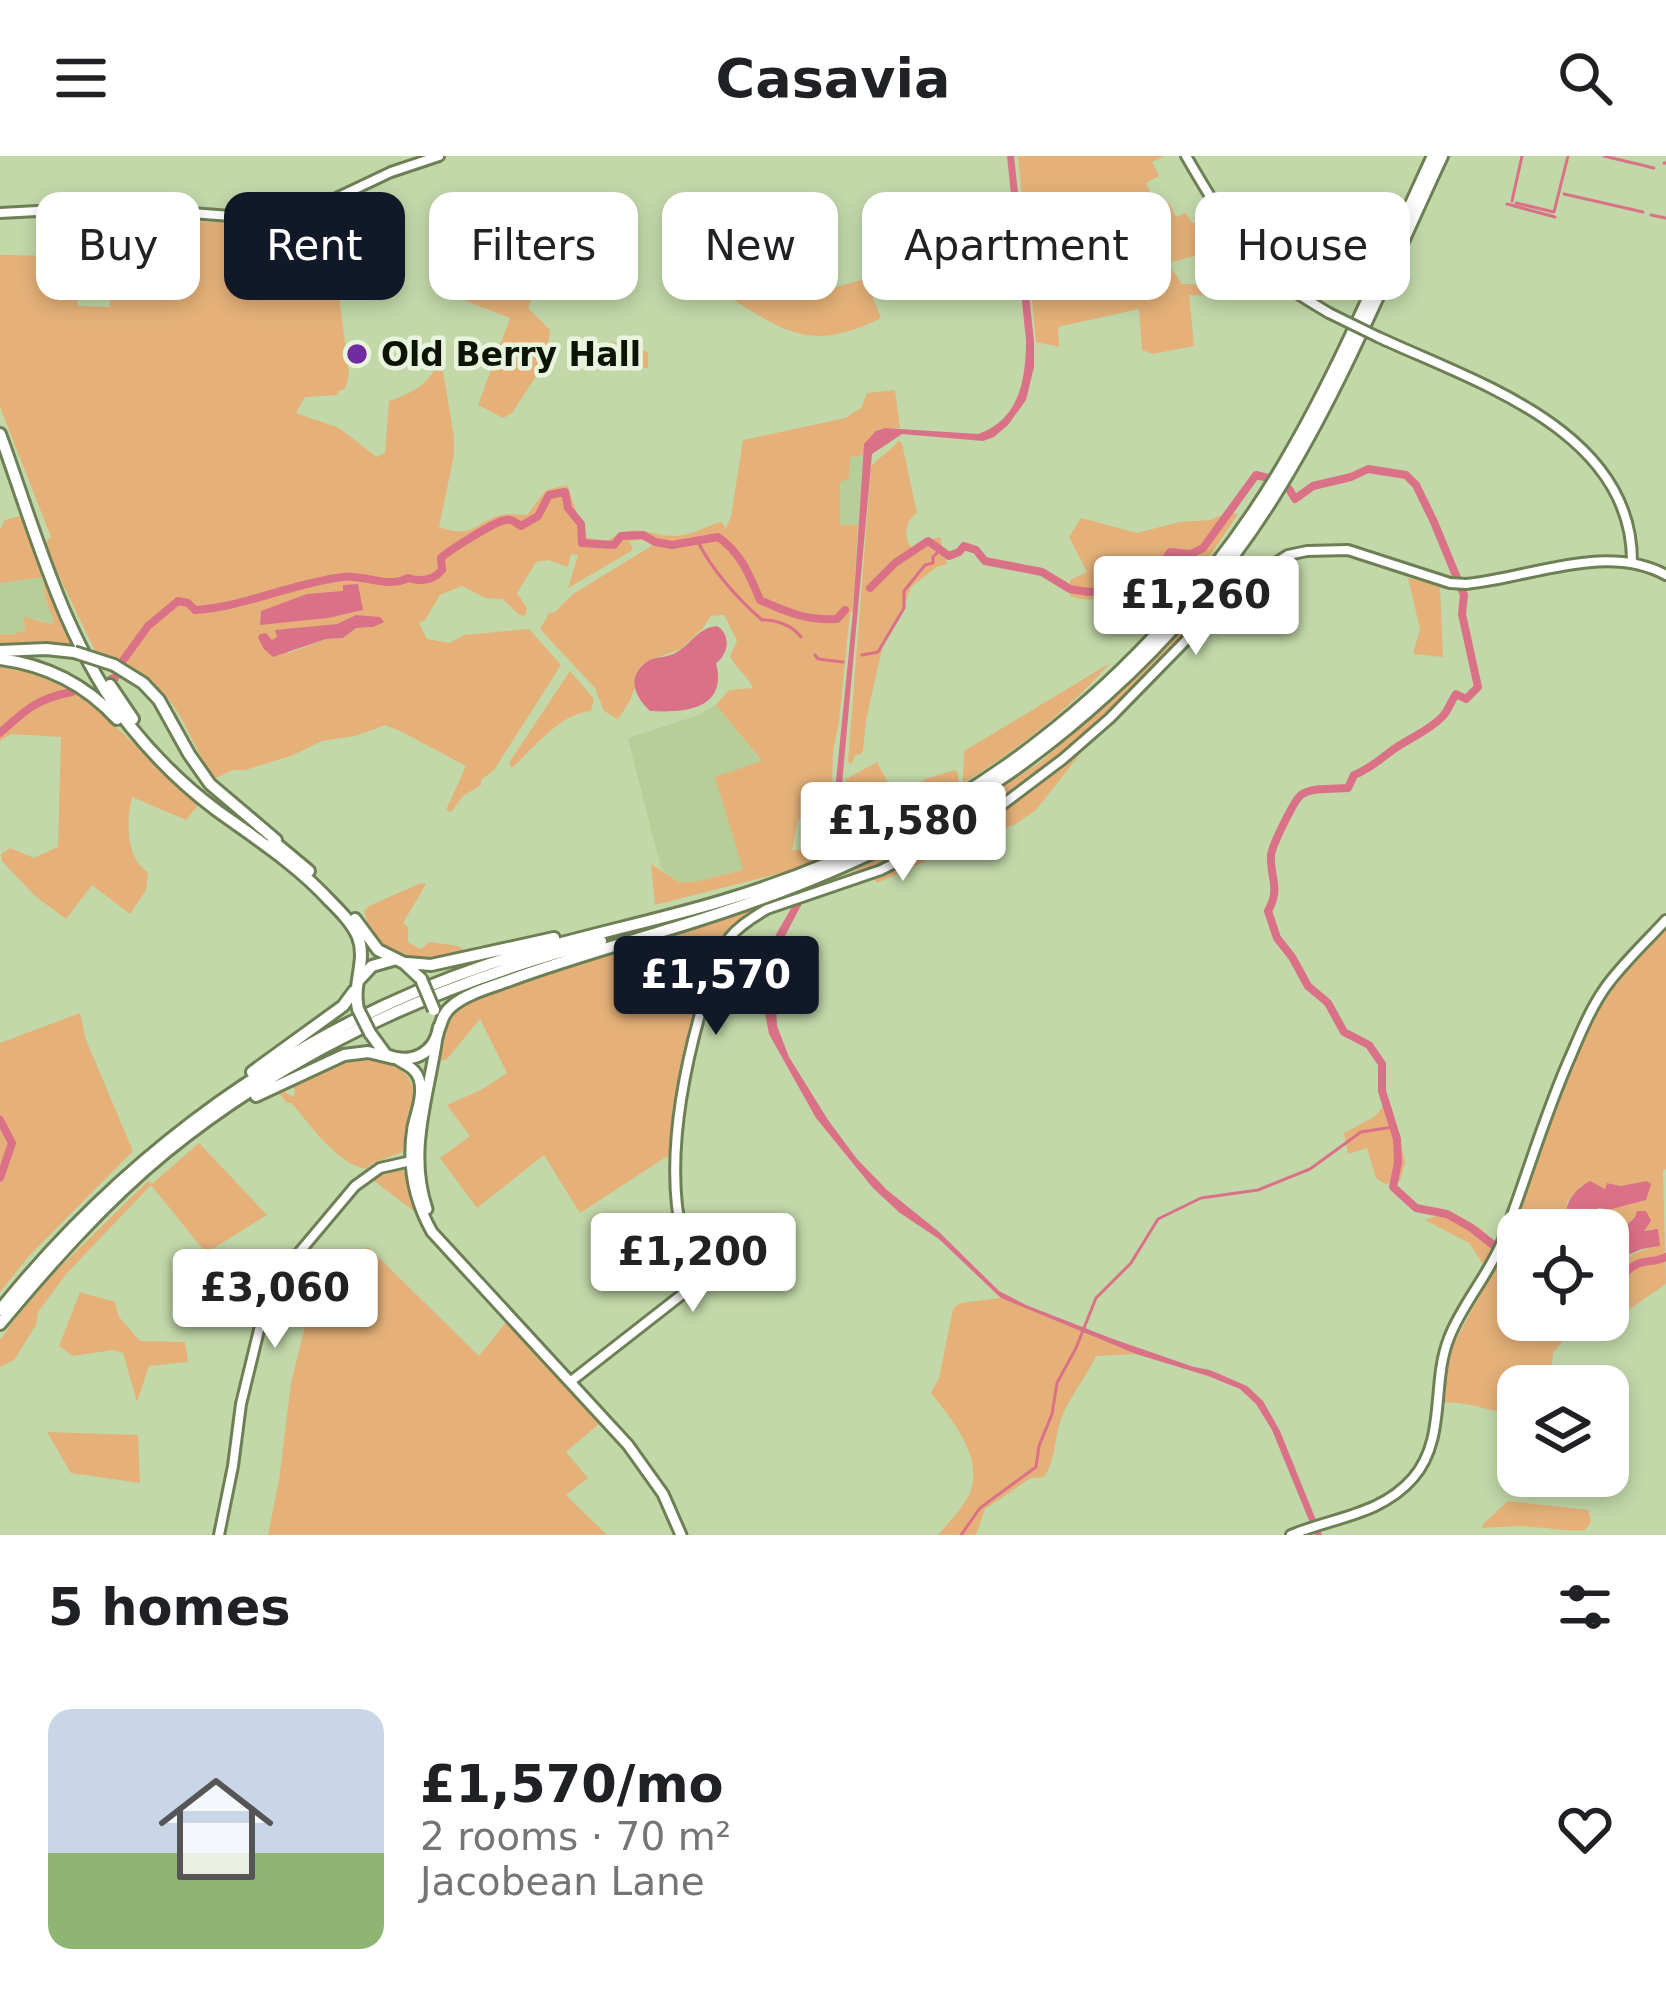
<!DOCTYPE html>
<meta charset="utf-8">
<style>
body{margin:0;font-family:"DejaVu Sans",sans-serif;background:#f2f2f2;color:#202124;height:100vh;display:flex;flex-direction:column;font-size:45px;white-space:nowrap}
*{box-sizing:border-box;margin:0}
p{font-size:39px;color:#757577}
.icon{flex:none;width:66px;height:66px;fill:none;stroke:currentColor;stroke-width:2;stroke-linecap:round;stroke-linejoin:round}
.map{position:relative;height:1379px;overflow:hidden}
.side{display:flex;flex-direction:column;background:#fff;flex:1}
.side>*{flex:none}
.hud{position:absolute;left:36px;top:36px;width:1596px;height:108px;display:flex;gap:24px}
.tools{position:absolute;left:1497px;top:1053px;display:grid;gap:24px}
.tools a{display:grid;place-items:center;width:132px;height:132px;border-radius:24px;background:#fff;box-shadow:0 6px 18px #0003;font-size:60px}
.price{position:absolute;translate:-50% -102px;padding:0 27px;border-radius:12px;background:#fff;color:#222;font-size:39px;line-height:78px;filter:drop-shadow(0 3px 6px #0008)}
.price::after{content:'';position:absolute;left:50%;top:72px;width:36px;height:27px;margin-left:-18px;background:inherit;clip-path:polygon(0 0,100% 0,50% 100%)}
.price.active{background:#111827;color:#fff}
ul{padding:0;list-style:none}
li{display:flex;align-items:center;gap:36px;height:300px;padding:0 48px}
li span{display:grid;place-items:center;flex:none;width:336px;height:240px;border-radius:24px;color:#555}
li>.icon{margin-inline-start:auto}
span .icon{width:144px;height:144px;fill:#fffc;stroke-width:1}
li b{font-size:51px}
h2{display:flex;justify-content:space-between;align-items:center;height:144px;padding:0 48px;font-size:51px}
.chip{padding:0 42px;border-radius:24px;background:#fff;box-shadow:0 6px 18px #0003;font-size:42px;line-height:108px}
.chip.active{background:#111827;color:#fff}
header{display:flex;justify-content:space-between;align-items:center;height:156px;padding:0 48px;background:#fff;font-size:54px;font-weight:800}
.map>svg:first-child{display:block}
.built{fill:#b7ce99}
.green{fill:#e5b179;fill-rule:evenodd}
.water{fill:#db7187}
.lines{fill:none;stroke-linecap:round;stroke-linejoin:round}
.stream{stroke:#db7187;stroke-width:3}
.river{stroke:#db7187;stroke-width:8}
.secondary-casing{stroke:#6d8055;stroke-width:14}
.primary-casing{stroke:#6d8055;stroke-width:15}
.highway-casing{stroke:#6d8055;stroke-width:16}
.secondary{stroke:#fff;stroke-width:8}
.primary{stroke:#fff;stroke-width:9}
.highway{stroke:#fff;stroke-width:10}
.secondary-bridge-casing{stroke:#6d8055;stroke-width:14;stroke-linecap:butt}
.highway-bridge-casing{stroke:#6d8055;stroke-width:16;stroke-linecap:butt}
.secondary-bridge{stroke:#fff;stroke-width:8}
.highway-bridge{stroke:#fff;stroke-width:10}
.poi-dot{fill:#712ca0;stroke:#e9f4dd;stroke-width:4.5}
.labels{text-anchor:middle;stroke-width:9;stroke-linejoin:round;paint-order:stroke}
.poi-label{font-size:33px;font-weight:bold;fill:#0d1404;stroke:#e9f4dd;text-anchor:start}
</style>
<header><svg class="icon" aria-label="menu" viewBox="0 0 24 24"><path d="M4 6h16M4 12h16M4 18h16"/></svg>Casavia<svg class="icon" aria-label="search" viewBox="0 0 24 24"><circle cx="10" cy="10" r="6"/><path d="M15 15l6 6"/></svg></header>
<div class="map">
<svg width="1666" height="1379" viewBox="0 0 1666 1379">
<rect width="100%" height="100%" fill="#c2d8a9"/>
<path class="built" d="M 863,299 L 858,369 L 840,369 L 840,326 L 850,300 Z
M 43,421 L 45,441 L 54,465 L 52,468 L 36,463 L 24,464 L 25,474 L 22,476 L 0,479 L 0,427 Z
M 716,549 L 762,606 L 743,714 L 694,726 L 678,726 L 661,712 L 628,582 L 696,560 Z"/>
<path class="green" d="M 1018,0 L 1165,0 L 1152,6 L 1159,20 L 1146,27 L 1158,51 L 1169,47 L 1176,61 L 1186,57 L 1192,67 L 1216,58 L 1236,85 L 1217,94 L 1168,107 L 1182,128 L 1234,130 L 1235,140 L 1189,139 L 1194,190 L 1153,198 L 1142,194 L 1139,153 L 1058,171 L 1059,191 L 1036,186 Z
M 752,45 L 777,58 L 808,139 L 865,123 L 881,162 C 807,199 783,173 720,136 Z
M 328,54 L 349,218 L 345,233 L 338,235 L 338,239 L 305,241 L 296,257 L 339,272 L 377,301 L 385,297 L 389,245 C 417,235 427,229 441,203 L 454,281 L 454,299 L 439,371 C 476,384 474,364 506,358 C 508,358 525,359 527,359 L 546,334 L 567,329 C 571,338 572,344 575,352 C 579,365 585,365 587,382 L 608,385 C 635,362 657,385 683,379 C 696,377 708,369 721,366 L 726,372 L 731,361 L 743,284 L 845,262 L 861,252 L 867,237 L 895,234 L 900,272 C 881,272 866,278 863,299 L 850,301 L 849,322 L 840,326 L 840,369 L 858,369 L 853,455 L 850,457 L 839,566 L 833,594 L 832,640 L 825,642 L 812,663 L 798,663 L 792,695 L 803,692 L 806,695 L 829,680 L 819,704 L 793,714 L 655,749 L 651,708 L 679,726 L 694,726 L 743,714 L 715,621 L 762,605 L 716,549 L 729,534 L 753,532 C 747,519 736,513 730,500 L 737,485 L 724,459 L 711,460 L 703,472 L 681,493 L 656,502 L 641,513 L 630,545 L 618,563 L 604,555 L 595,532 L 540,473 L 549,457 L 555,456 L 573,438 L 653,389 L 643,384 L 629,385 L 633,394 L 568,432 L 578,399 L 571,398 L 568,411 L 548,404 L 536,406 L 517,437 L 527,452 L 525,460 L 518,458 L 503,443 L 485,442 L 462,430 L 440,439 L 425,464 L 419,467 L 427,483 L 450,487 L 464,479 L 529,473 L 561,509 L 494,614 L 481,624 L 481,629 L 463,640 L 451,656 L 446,654 L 466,610 L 402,576 L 385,569 L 355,580 L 322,585 L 291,600 L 245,614 L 233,614 L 214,623 C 197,599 187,567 170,545 C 151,521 124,506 96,497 L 44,389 L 51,381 L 0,251 L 0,99 L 77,100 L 78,150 L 110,151 L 109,56 L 206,66 L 278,64 L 274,83 L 293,86 L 313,78 L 309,58 ZM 356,459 L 373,471 L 356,472 L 343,482 L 326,483 L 289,497 L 260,478 L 266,477 L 272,484 L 277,481 L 275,475 L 337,468 Z
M 509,82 L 551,92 L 528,152 L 550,174 L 546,205 L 512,257 L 503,262 L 478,249 L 510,162 L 455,141 L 470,94 Z
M 609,186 L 634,188 L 648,197 L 648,212 L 605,211 L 589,199 Z
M 898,285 L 902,287 L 917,357 C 905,364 903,383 912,392 L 920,387 L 940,381 L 947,408 L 937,411 L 911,431 L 901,458 L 884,484 L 866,564 L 863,595 L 861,598 L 855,599 L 852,608 L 848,606 L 871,311 C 878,301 889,297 898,285 Z
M 1228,356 L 1238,358 L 1205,407 L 1176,406 L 1165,421 L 1142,438 L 1123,433 C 1104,443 1091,447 1070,440 L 1070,424 L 1087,416 L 1069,381 L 1081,362 L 1137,377 L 1179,366 L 1211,364 Z
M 23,359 L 43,420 L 51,429 L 74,491 L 0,491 L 0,479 L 14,478 L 25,474 L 24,461 L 52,468 L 54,465 L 45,441 L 43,421 L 0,427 L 0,374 L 5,364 Z
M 1408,422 L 1440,429 L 1443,501 L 1413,498 L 1420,473 Z
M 1213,435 L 1219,436 L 1221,440 L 1080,598 L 1036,654 L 1014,669 L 987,678 L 877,727 L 874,723 L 835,725 L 923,679 L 1038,608 L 1126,531 Z
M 1110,507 C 1072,551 1014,597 963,627 L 964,595 Z
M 0,511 L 43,518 L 58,523 L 88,544 L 198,649 L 186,664 L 132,641 C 126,665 126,703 148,716 L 146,734 L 130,758 L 92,729 L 66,763 L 35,740 L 2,705 L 1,698 L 10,692 L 34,702 L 58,691 L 61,581 L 11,578 L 0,585 Z
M 570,515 L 594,543 L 591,555 C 559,558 535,591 512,612 L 509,607 Z
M 877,606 L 894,638 L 842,664 L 846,623 Z
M 954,614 L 958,617 L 958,629 L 834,696 L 835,679 L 926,623 Z
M 421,727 L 426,728 L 403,767 L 408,771 L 408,786 L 420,793 L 430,786 L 458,790 L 465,795 C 425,809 374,804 364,755 L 369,750 Z
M 754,752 L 759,754 L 728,779 L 716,793 L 680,922 L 674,1000 L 666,1001 L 580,1057 L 544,999 L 477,1052 L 440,1002 L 470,980 L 447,949 L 481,934 L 507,917 L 480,863 L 447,903 L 440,905 L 449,862 L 460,850 L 509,829 Z
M 1666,770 L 1666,1013 L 1663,1015 L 1666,1128 L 1599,1174 L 1562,1186 L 1553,1197 L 1550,1230 L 1518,1230 L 1518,1257 C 1491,1258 1469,1244 1443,1247 L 1450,1195 L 1502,1096 L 1547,966 L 1588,869 L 1607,835 ZM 1646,1025 L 1646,1044 L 1608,1053 L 1566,1055 L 1567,1046 L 1582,1029 L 1606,1033 L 1608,1027 L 1621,1030 ZM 1636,1060 L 1644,1075 L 1654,1073 L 1656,1091 C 1640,1093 1623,1106 1608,1104 L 1608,1164 L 1518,1164 L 1518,1094 L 1514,1092 L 1518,1074 L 1525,1074 L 1524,1070 L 1544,1068 L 1563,1074 L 1602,1073 L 1608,1074 L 1611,1087 L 1618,1093 L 1620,1091 L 1614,1082 Z
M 80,857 L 86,884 L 133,995 L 29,1100 L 0,1136 L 0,887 Z
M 357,900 C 429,910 418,939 403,996 L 373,1007 L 365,1013 C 335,1006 311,969 291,947 L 287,947 L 277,935 L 280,933 L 293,941 L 295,934 L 291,927 Z
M 1383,951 L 1392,952 L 1405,1006 L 1400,1025 L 1385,1028 L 1376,1022 L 1367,992 L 1348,998 L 1344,977 L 1374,961 Z
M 199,987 L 267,1059 L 206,1097 L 151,1029 L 67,1117 L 38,1156 L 36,1169 L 14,1204 L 0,1211 L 0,1184 L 18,1159 L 57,1114 L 148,1025 L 152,1028 Z
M 398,1010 C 410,1019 416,1042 415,1056 L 369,1021 L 387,1011 Z
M 1450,1055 L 1480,1072 L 1497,1088 L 1485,1111 L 1469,1087 L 1425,1064 Z
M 368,1091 L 479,1200 L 507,1165 L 600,1267 L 566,1296 L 588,1322 L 566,1339 L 607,1379 L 268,1379 L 279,1324 L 291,1227 L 306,1167 L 329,1129 Z
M 80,1136 L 115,1146 L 119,1161 L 140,1185 L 185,1186 L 188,1206 L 149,1210 L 137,1246 L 123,1197 L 113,1194 L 73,1200 L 59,1190 Z
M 1001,1142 L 1136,1198 L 1096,1200 C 1086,1222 1069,1241 1061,1263 C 1054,1283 1056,1304 1044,1321 L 1031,1322 L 985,1353 L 976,1379 L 938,1379 C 948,1367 961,1354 968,1341 C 987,1304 952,1264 931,1237 L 939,1222 L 953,1153 L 960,1147 Z
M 47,1276 L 138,1279 L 140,1327 L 71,1317 Z
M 1508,1345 L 1588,1354 L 1591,1366 L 1585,1374 L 1576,1375 L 1520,1370 L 1483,1372 L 1482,1369 Z"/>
<path class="water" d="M 1007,0 L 1014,0 L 1034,185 L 1034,211 L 1026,244 L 1008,269 L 994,281 L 983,285 L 902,278 L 872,298 L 839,661 L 829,697 L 779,791 L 774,813 L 777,870 L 789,901 L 828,964 L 857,1003 L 887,1034 L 938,1075 L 999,1135 L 1026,1149 L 1113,1183 L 1194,1211 L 1210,1214 L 1247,1230 L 1263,1245 L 1280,1275 L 1322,1379 L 1315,1379 L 1272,1274 L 1256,1248 L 1240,1233 L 1208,1220 L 1136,1198 L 1001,1142 L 939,1083 L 900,1057 L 873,1032 L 816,962 L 769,878 L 761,837 L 766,796 L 819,704 L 831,675 L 853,455 L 864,288 L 876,275 L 885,272 L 978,278 C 1020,264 1026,222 1026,184 Z
M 358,428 L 363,454 L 328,462 L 260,469 L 261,455 L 307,438 L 343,435 L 343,429 Z
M 356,459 L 380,461 L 384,466 L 373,471 L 356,472 L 343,482 L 326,483 L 273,501 L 264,493 L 258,482 L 260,478 L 266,477 L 272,484 L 277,481 L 275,474 L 337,468 Z
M 717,470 C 731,478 729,498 716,507 C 728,554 684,557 650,555 C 635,541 625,521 648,505 C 657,500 668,502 677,496 C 692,487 698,472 717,470 Z
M 1590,1025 L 1605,1033 L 1607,1027 L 1621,1030 L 1646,1025 L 1651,1028 L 1646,1044 L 1608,1054 L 1599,1052 L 1589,1059 L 1566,1055 C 1568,1042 1578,1031 1590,1025 Z
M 1637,1055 L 1646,1055 L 1651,1065 L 1644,1075 L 1658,1073 L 1660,1090 L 1642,1093 L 1611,1106 L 1608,1104 L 1608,1080 L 1611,1087 L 1618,1093 L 1614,1082 L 1635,1061 Z"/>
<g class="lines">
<path class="stream" d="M 1604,0 L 1654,12
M 1664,7 L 1666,7
M 1564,38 L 1643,56
M 1512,45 L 1522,0
M 1516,47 L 1554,56 L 1568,0
M 1507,48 L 1555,61
M 1651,59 L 1666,62
M 697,384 C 712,414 737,442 762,464 C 776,463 793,470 801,481
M 815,499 L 818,503 L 843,506
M 862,499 L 878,496 L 904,452 L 904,435 L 925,409 L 933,407 L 933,401 L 940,394
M 961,1379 L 980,1352 L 1036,1311 L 1039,1290 L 1052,1258 L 1057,1227 L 1076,1192 L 1096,1142 L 1131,1107 L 1158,1063 L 1201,1042 L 1258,1034 L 1310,1013 L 1361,976 L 1393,971"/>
<path class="river" d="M 1289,333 L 1295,343 L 1313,330 L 1351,321 L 1368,313 L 1406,319 L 1416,329 L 1434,366 L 1464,439 L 1462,458 L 1478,531 L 1466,543 L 1456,538 C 1451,545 1448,556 1441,562 C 1428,575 1410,582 1394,593 C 1380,603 1370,613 1354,619 L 1348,632 C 1335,633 1311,631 1301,639 C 1294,644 1272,690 1271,699 C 1270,723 1281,732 1268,755 L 1277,782 L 1292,801 L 1308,830 L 1328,847 L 1344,876 L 1369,889 L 1382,908 L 1382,935 L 1397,983 L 1398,1007 L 1393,1031 L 1416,1052 L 1447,1058 L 1470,1071 L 1518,1108
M 870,432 L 895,407 L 928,385 L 949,400 L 959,396 L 964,390 L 976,394 L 985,405 L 1042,416 L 1070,433 L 1088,436 L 1112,434 L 1125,422 L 1147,432 C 1158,422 1162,408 1170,396 L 1191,398 L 1203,392 L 1256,319 L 1268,322
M 124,503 L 148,470 L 178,445 L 188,447 L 195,454 C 245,451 292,427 343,421 C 365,418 387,433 408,422 C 421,426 433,425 442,414 L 441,402 C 448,395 493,367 502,365 C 512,362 513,365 521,370 L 538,360 L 549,339 L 565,336 L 568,352 L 581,368 L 582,387 L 614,389 L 621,380 L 643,379 L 655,386 L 672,389 L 718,381 C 741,397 749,418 760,444 C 786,456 808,465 837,463 L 845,454
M 111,523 L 115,522
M 0,577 C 25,554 38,542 72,536
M 0,964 L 12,987 L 0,1022
M 1608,1137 C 1616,1127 1625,1114 1637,1108 C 1647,1104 1656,1106 1666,1101"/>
<g class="secondary-casing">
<path id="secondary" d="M 1186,0 C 1212,44 1239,93 1280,125 C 1295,137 1312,147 1329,157
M 0,57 L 112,51 L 244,61 L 271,60 L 315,52 L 391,16 L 439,0
M 1378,181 C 1475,226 1632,274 1632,405
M 570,1226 L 698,1126 L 699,1120 C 691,1097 680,1074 677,1050 C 670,986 683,919 700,858 C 708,832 714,804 730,781 C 740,769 753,761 767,753 L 881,714 L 990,658 L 1063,603 L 1110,562 L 1241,428 L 1288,399 L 1307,395 L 1348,394 L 1450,427 L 1466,428 C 1530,422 1606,386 1666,419
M 219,1379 L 233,1310 L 241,1248 L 267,1141 L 292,1105 L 355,1030 L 380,1012 L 411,1005
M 1291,1379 C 1334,1361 1381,1359 1413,1322 C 1447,1283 1431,1227 1449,1182 C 1462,1148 1488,1120 1502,1086 C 1526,1024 1544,959 1572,897 C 1581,876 1591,852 1605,832 C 1622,808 1646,786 1666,764"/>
</g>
<g class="primary-casing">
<path id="primary" d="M 398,904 C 407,909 416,913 419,923 C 424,938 416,957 413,971 C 407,1008 414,1044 432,1076 L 628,1289 L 663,1338 L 681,1379
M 427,1053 C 407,995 429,939 437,881"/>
</g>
<g class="highway-casing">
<path id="highway" d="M 0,278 C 36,377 64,486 130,570 C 155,601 183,629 215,653 C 255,682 296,708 330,745 C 340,755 352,767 358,781 C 367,805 352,828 358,853
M 0,495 L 46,493 L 74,496
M 0,503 C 46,509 86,529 117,563
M 114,509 L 143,527 L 159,544 L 189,598 L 210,628 L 276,684
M 110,529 L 133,563
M 273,685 L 309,715
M 355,763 L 378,794 L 404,807 L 421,823
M 407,807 L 431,809 L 554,782
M 359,824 L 372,810 L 393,804
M 439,873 C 442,864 444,856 452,850 C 467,837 492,831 510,824 C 567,803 625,787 683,769 C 754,747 827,720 894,686 C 1044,611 1184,484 1273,342 C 1341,234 1388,115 1442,0
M 370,877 L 386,899 C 411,909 435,898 439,871
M 252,916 L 343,850 L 354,835
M 256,940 L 344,899 L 368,896 L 393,902
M 0,1154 C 127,996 295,873 489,808 C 566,783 645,768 722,745 C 835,711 946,658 1039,585 C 1132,513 1215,421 1276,321 C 1338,219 1383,107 1433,0
M 0,1168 C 51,1107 104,1047 166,996 C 293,893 443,826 601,785"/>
</g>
<use href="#secondary" class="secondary"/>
<use href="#primary" class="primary"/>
<use href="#highway" class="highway"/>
<g class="secondary-bridge-casing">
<path id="secondary-bridge" d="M 1329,157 L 1378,181"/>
</g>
<g class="highway-bridge-casing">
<path id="highway-bridge" d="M 74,496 L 114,509
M 421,823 L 434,854
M 358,853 L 370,877"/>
</g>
<use href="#secondary-bridge" class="secondary-bridge"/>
<use href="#highway-bridge" class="highway-bridge"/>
</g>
<circle class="poi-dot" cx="357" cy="198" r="12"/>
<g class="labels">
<g class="poi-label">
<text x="381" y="210">Old Berry Hall</text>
</g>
</g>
</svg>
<div class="tools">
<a><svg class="icon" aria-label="locate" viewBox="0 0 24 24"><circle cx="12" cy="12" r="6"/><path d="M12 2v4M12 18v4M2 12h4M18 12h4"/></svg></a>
<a><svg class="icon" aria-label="layers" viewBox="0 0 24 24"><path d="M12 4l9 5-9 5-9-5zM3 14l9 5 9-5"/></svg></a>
</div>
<b class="price" style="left:1196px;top:502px">£1,260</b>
<b class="price" style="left:903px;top:728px">£1,580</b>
<b class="price active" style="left:716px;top:882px">£1,570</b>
<b class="price" style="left:693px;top:1159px">£1,200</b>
<b class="price" style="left:275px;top:1195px">£3,060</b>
<div class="hud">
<a class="chip">Buy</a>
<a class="chip active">Rent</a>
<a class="chip">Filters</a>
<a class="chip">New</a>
<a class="chip">Apartment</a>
<a class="chip">House</a>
</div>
</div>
<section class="side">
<h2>5 homes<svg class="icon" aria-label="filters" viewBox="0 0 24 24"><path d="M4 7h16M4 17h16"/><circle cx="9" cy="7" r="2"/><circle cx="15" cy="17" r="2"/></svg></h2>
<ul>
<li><span style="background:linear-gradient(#c9d6e8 60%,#8fb573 0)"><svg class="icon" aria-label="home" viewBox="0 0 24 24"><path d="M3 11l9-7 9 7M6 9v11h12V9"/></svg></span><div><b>£1,570/mo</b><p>2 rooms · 70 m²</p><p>Jacobean Lane</p></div><svg class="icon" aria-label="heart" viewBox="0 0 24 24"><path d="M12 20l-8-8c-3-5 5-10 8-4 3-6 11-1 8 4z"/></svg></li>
</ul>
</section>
